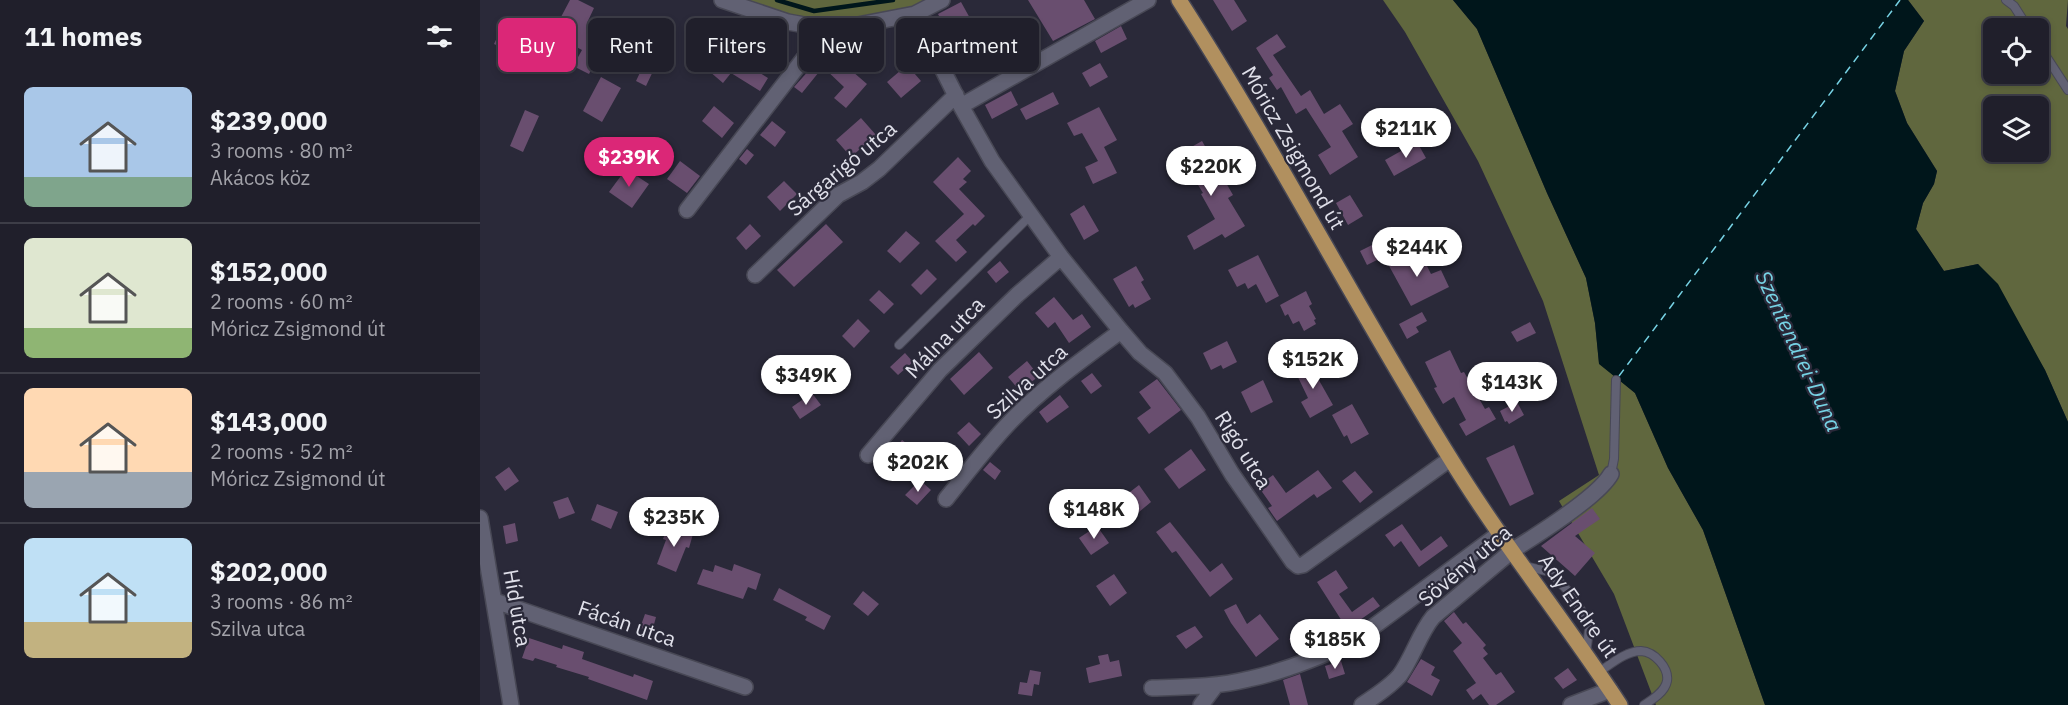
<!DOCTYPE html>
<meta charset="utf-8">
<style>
body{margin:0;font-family:"IBM Plex Sans",sans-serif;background:#2d2c37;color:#f1f3f6;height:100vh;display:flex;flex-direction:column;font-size:22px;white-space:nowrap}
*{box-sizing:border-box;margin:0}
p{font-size:20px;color:#a2a2a9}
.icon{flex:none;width:33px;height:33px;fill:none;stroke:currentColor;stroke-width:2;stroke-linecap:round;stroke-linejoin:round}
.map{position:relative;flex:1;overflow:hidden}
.side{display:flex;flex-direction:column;background:#201f2b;width:480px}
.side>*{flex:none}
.hud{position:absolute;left:18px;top:18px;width:570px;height:54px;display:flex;gap:12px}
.tools{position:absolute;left:1503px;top:18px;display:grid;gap:12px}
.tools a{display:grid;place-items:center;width:66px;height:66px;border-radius:9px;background:#201f2b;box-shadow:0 3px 9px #0003,0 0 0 2px #3d3d47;font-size:30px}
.price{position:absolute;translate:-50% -51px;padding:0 14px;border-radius:21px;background:#fff;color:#222;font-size:20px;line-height:39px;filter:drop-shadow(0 2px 3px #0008)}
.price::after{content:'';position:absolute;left:50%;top:36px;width:18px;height:14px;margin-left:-9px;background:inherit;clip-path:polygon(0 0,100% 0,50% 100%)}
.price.current{background:#db2777;color:#fff}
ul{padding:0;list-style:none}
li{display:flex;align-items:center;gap:18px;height:150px;padding:0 24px}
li+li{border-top:2px solid #3d3d47}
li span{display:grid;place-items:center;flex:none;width:168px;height:120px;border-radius:9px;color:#555}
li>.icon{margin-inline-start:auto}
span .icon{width:72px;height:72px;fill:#fffc;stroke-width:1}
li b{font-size:26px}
h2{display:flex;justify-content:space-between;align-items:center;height:72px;padding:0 24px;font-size:26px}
.chip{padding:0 21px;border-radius:9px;background:#201f2b;box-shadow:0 3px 9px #0003,0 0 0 2px #3d3d47;font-size:21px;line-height:54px}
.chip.current{background:#db2777;color:#fff}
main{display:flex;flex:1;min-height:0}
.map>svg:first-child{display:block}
.forest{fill:#60673e;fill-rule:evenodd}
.water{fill:#00161b}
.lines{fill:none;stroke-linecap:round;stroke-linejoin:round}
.stream{stroke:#00161b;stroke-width:4.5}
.ferry{stroke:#76d2e4;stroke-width:1.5;stroke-dasharray:8 6;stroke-linecap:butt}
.building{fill:#694e6f}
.service-casing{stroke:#484855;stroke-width:10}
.minor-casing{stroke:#484855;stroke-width:18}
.tertiary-casing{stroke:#484855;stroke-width:18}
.primary-casing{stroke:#484855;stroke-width:18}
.service{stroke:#616173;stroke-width:8}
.minor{stroke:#616173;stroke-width:15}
.tertiary{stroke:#616173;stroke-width:15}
.primary{stroke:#b1905f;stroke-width:15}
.labels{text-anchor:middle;stroke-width:4.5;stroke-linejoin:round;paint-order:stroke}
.street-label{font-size:21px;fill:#e0e0ea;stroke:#2a2939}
.water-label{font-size:22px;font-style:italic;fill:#76d2e4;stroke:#2a2939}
</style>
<main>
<section class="side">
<h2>11 homes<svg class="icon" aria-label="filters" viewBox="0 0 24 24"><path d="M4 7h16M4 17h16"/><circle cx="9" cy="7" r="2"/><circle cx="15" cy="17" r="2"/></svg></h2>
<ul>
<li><span style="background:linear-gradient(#a9c7e8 75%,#7fa58c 0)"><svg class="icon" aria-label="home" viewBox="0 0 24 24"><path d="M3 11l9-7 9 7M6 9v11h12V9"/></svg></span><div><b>$239,000</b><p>3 rooms · 80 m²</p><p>Akácos köz</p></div></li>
<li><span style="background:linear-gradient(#dfe7d0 75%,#8fb573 0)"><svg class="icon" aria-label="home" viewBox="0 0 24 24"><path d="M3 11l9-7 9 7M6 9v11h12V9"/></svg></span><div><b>$152,000</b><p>2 rooms · 60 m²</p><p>Móricz Zsigmond út</p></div></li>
<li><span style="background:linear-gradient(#ffd9b3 70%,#9aa5b1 0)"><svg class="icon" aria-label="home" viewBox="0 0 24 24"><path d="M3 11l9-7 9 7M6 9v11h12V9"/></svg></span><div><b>$143,000</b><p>2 rooms · 52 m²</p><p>Móricz Zsigmond út</p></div></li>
<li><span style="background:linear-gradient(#bfe0f5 70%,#c2b280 0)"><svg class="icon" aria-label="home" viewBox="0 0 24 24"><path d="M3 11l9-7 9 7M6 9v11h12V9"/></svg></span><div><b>$202,000</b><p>3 rooms · 86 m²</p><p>Szilva utca</p></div></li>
</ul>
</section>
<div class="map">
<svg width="1588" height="705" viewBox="0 0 1588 705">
<rect width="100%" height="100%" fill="#2a2939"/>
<path class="forest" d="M 261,0 L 447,0 L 431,8 L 358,22 L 334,21 Z
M 903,0 L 973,0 L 997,29 L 1067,193 L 1106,278 L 1115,323 L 1119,363 L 1155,393 L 1188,468 L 1223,530 L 1285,705 L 1176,705 L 1134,594 L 1079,501 L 1119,475 L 1063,301 L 998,161 L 925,32 Z
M 1428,0 L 1588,0 L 1586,26 L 1588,29 L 1588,422 L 1565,370 L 1498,264 L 1464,271 L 1436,229 L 1443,203 L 1454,184 L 1457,171 L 1427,123 L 1415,91 L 1424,51 L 1444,21 ZM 1514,28 L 1558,28 L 1558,74 L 1514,74 ZM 1514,106 L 1558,106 L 1558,152 L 1514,152 Z"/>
<path class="water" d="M 973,0 L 1428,0 L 1444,21 L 1424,51 L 1415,91 L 1427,123 L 1457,171 L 1454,184 L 1443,203 L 1436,229 L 1464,271 L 1498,264 L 1518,284 L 1565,370 L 1588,422 L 1588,705 L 1285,705 L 1223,530 L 1188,468 L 1155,393 L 1119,364 L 1115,323 L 1106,278 L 1067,193 L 997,29 Z"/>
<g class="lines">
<path class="stream" d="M 297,0 L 334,11 L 413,0"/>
<path class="ferry" d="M 1139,376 L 1420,0"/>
</g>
<path class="building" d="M 90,0 L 98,0 L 114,8 L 107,23 L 129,35 L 109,74 L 93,66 L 102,50 L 72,34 Z
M 548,0 L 604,0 L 615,19 L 573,41 Z
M 733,0 L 754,0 L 767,21 L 752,31 Z
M 481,2 L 491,20 L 467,32 L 458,14 Z
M 23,25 L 39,32 L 30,51 L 14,44 Z
M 641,26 L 647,39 L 621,53 L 615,41 Z
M 797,34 L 806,47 L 793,55 L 821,96 L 830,90 L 844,114 L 860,104 L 873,124 L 862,131 L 878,157 L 850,175 L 838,155 L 851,147 L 826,108 L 816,114 L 801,87 L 797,90 L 789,78 L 793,75 L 776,48 Z
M 355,41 L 372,57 L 365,65 L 387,84 L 366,108 L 354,98 L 364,87 L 343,67 L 322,93 L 314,87 Z
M 506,42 L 514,56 L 493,68 L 485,53 Z
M 248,48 L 262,59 L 261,61 L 288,78 L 280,91 L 251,73 L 243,83 L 229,71 Z
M 1558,56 L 1571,75 L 1563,80 L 1558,71 Z
M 165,62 L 175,67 L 166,86 L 156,81 Z
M 620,63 L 628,77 L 610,87 L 602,73 Z
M 427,65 L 441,81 L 421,98 L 407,82 Z
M 121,77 L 141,88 L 122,122 L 103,111 Z
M 531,91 L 538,105 L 512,119 L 505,105 Z
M 573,92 L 579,104 L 546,120 L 540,109 Z
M 234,106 L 254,123 L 242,138 L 222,121 Z
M 619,107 L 637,140 L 624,147 L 637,173 L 613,184 L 605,167 L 618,161 L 602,133 L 594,136 L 587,123 Z
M 45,110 L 59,116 L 43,152 L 30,146 Z
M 381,118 L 396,135 L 371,157 L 356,140 Z
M 292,121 L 306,132 L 295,147 L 280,135 Z
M 722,141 L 753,195 L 748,198 L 765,226 L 745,238 L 742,234 L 714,250 L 707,236 L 735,219 L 721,194 L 723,193 L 699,154 Z
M 937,142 L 946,158 L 914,176 L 905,160 Z
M 267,149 L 274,155 L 266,165 L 259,159 Z
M 478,157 L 491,171 L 483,179 L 487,182 L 479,189 L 505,216 L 495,226 L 493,224 L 476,240 L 487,252 L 476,262 L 455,241 L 484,214 L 453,182 Z
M 200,161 L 220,176 L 207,193 L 187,179 Z
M 146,169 L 169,184 L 152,208 L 129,192 Z
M 304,181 L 317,194 L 300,211 L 287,197 Z
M 870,195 L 883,216 L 868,225 L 856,203 Z
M 604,205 L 619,231 L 604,240 L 590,214 Z
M 270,224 L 281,236 L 266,250 L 256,238 Z
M 346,224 L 363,242 L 314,287 L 297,270 Z
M 426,231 L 440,243 L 420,263 L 407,251 Z
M 904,239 L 911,253 L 887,265 L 880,251 Z
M 938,248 L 951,274 L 961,270 L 969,287 L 931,306 L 908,264 Z
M 778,255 L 799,296 L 786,303 L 776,284 L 768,289 L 765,283 L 757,287 L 748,270 Z
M 520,261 L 529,272 L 516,283 L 507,272 Z
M 656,266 L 664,280 L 661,282 L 671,299 L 655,308 L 653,304 L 649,307 L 633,279 Z
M 447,269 L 457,279 L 441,295 L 431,285 Z
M 399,290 L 414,304 L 404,314 L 389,300 Z
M 826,291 L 832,304 L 829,306 L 836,319 L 834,320 L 836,324 L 824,331 L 819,321 L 813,324 L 808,314 L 805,316 L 800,305 Z
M 574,297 L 593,320 L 602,314 L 611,327 L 589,343 L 575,322 L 568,328 L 555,313 Z
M 942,312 L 947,321 L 936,327 L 939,332 L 927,339 L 919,324 Z
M 378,319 L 390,331 L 374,348 L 362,336 Z
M 1050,322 L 1056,333 L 1037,342 L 1031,332 Z
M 747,341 L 757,362 L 743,369 L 741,365 L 731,370 L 723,353 Z
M 970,350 L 981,373 L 984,372 L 1005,409 L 1009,407 L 1016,419 L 986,436 L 979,424 L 986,420 L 974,397 L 963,404 L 954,388 L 957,387 L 945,362 Z
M 499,352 L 513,368 L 484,395 L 470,379 Z
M 425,353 L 433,362 L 418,375 L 410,367 Z
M 547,361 L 559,376 L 540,391 L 528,377 Z
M 833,361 L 839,373 L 836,375 L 853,405 L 830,418 L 821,402 L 828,398 L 815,371 Z
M 612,373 L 622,386 L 611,394 L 601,381 Z
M 677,379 L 701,410 L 669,434 L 657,418 L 671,408 L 659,392 Z
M 783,380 L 793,402 L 771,413 L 761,392 Z
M 332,393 L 341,405 L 320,419 L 312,407 Z
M 580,395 L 589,407 L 567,423 L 559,412 Z
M 1037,402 L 1044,415 L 1029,424 L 1027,421 L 1025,422 L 1020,411 Z
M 872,404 L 889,434 L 871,444 L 867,435 L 864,437 L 852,415 Z
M 489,422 L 501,434 L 489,446 L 477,433 Z
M 422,440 L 437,451 L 421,473 L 406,462 Z
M 1034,445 L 1054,494 L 1030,506 L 1006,458 Z
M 711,449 L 726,470 L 699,489 L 684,469 Z
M 510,462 L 521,471 L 515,480 L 503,470 Z
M 29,467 L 39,481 L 25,491 L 15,477 Z
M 838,470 L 852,488 L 837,498 L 834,494 L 797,521 L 788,508 L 792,506 L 778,486 L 793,475 L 806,493 Z
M 875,471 L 893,492 L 880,503 L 862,481 Z
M 440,480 L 451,490 L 437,505 L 425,495 Z
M 659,485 L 671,502 L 659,512 L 646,495 Z
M 88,497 L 95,513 L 79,519 L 73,502 Z
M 117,504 L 138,512 L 131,529 L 111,520 Z
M 1112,508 L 1120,519 L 1095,536 L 1115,553 L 1095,576 L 1061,546 Z
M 690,522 L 730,572 L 742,563 L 753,579 L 730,597 L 696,551 L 692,553 L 676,532 Z
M 35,523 L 38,541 L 26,544 L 23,526 Z
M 922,524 L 941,551 L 961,536 L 968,546 L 939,567 L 921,541 L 914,547 L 905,535 Z
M 188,525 L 213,534 L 209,548 L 206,547 L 196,572 L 177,564 L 186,540 L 183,539 Z
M 617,526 L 629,543 L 611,555 L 599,538 Z
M 254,564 L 281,574 L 276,590 L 268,587 L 263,599 L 217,584 L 223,569 L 233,572 L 235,565 L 252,571 Z
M 856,570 L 868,588 L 859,594 L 872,612 L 893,597 L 900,606 L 867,629 L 837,582 Z
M 634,574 L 647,593 L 630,606 L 616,586 Z
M 299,588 L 351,616 L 344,630 L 325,620 L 327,617 L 293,600 Z
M 383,591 L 399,604 L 388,616 L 373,604 Z
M 756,604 L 767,624 L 780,614 L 799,639 L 776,657 L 751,623 L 744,610 Z
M 974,612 L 983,624 L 986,622 L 1006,645 L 1003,648 L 1008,654 L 1003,658 L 1016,675 L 1021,672 L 1035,692 L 1016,705 L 1009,705 L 1001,694 L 993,700 L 986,690 L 996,683 L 973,651 L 982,643 L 964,621 Z
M 165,614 L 176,617 L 172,632 L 160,628 Z
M 715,626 L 723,637 L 706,649 L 696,636 Z
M 828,626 L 837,640 L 819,653 L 809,639 Z
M 49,638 L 82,649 L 83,645 L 104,652 L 102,659 L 153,677 L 154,674 L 173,681 L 167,700 L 108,679 L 109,677 L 76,667 L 77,665 L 55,658 L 53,661 L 42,658 Z
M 628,654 L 630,662 L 639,660 L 642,676 L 609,683 L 606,668 L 620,664 L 618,656 Z
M 941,659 L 955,667 L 951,675 L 960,680 L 952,696 L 927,682 Z
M 861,661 L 865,674 L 849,679 L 845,666 Z
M 1088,668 L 1097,680 L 1083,689 L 1074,678 Z
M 550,670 L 561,672 L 559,685 L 554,684 L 552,696 L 538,694 L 540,682 L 547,683 Z
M 820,674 L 828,705 L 810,705 L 803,680 Z"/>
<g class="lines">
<g class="service-casing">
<path id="service" d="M 1526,0 L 1534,6 L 1548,28
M 1558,44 L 1588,90
M 419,345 L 551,215
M 1131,474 L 1134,459 L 1136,380
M 1045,566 L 1070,572 L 1088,591 L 1110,623 L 1106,653
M 1119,672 C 1131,664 1146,651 1161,651 C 1175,652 1189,668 1187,681 C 1185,692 1172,700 1164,705"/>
</g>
<g class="minor-casing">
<path id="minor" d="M 242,0 L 308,22 L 352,30 L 435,14 L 462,0
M 435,14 L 481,106 L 512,161 L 581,257 L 641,331 L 660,353 L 685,373 L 718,417 L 752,474 L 813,562 L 818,566 L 823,565 L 970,459
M 481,106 L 668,0
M 207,210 L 338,40 L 352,30
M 275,275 L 358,195 L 382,182 L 399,169 L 476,95
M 388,455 L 460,370 L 537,295 L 581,257
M 466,499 C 487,473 507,446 531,421 C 564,387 603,359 641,331
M 0,518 L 31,705
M 15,601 L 265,687
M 672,688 C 704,687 737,687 769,679 C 806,671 840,657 874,641 L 1020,533
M 721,705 L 736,685
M 882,705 C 895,696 910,687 920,675 C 933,657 939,634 953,617 L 1033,550
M 1091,705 L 1130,690"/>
</g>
<g class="tertiary-casing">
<path id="tertiary" d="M 1033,550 C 1057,535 1118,497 1131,474"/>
</g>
<g class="primary-casing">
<path id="primary" d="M 699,0 C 795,149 876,307 970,458 C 1022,543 1085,621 1140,705"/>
</g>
<use href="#service" class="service"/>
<use href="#minor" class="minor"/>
<use href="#tertiary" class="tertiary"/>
<use href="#primary" class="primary"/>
</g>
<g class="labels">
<g class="street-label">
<text transform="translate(813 148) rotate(60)" y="7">Móricz Zsigmond út</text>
<text transform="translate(362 169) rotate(-40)" y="7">Sárgarigó utca</text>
<text transform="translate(465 338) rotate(-46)" y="7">Málna utca</text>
<text transform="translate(547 382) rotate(-42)" y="7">Szilva utca</text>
<text transform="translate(763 450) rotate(58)" y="7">Rigó utca</text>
<text transform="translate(985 566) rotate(-40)" y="7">Sövény utca</text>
<text transform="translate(1098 606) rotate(55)" y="7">Ady Endre út</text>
<text transform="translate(37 608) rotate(80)" y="7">Híd utca</text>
<text transform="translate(147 624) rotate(19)" y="7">Fácán utca</text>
</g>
<g class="water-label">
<text transform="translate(1319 351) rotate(65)" y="8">Szentendrei-Duna</text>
</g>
</g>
</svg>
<div class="tools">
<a><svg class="icon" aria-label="locate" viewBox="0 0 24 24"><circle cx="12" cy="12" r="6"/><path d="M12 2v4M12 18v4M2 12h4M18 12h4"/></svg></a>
<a><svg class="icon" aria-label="layers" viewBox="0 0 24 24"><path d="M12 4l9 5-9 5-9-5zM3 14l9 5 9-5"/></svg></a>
</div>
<b class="price" style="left:926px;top:159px">$211K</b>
<b class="price current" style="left:149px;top:188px">$239K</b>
<b class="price" style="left:731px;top:197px">$220K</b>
<b class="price" style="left:937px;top:278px">$244K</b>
<b class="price" style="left:833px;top:390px">$152K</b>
<b class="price" style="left:326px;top:406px">$349K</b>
<b class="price" style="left:1032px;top:413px">$143K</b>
<b class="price" style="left:438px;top:493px">$202K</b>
<b class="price" style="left:614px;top:540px">$148K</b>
<b class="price" style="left:194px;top:548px">$235K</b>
<b class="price" style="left:855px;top:670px">$185K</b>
<div class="hud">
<a class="chip current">Buy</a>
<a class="chip">Rent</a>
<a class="chip">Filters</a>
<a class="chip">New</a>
<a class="chip">Apartment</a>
</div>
</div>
</main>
